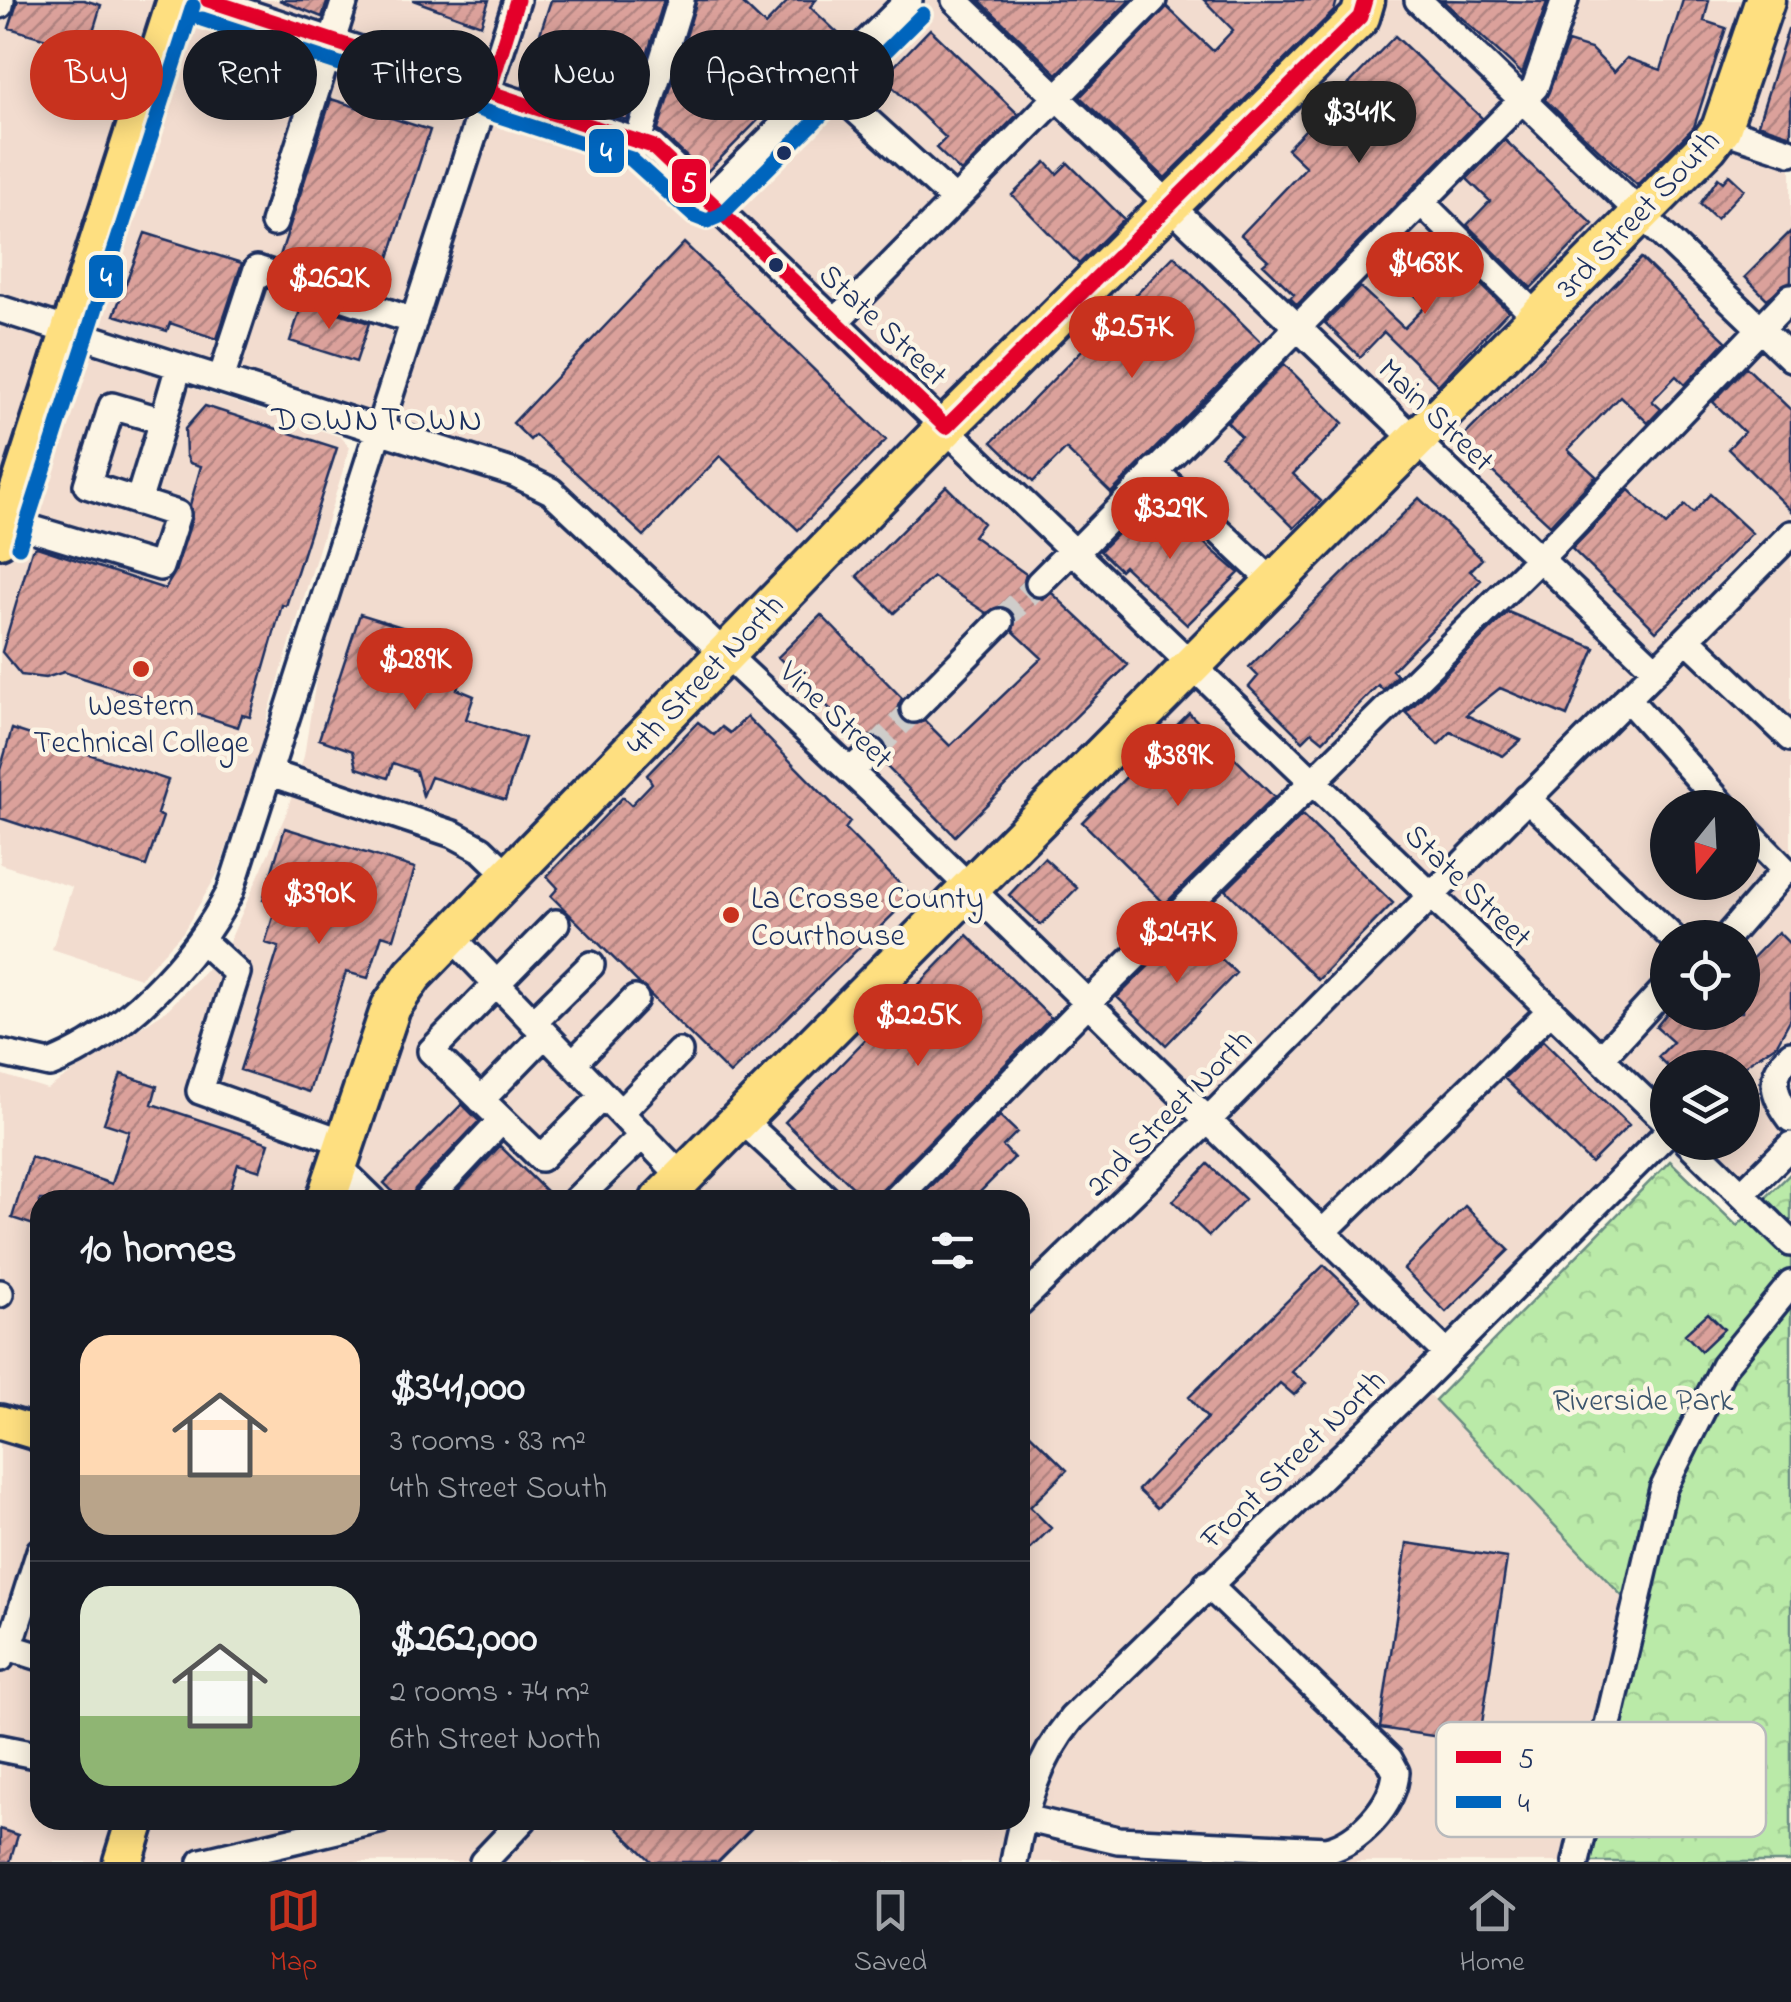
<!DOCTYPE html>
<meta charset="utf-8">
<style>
body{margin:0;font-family:"Indie Flower",sans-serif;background:#242831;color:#f1f3f6;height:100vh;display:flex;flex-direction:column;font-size:38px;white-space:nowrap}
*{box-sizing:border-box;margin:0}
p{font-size:32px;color:#9ea1a6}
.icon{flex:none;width:55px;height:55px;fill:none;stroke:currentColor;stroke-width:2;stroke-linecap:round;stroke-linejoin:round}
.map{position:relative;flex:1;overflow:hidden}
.side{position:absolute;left:30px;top:1190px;width:1000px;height:640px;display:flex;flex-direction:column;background:#171b24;border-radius:30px;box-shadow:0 5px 25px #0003}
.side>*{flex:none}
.guide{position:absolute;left:30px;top:30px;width:1000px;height:90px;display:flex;gap:20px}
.needle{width:65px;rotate:198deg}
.controls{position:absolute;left:1650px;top:790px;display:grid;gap:20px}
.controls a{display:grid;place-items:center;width:110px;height:110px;border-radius:50%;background:#171b24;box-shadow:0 5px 25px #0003;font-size:50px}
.price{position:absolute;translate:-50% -85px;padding:0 22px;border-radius:35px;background:#c8321e;color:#fff;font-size:32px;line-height:65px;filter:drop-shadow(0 2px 5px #0008)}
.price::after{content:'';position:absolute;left:50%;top:60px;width:30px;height:22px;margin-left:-15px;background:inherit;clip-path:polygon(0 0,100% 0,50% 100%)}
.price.on{background:#222;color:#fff}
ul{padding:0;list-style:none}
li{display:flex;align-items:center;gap:30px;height:250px;padding:0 50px}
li+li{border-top:2px solid #363941}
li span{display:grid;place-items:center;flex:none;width:280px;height:200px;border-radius:30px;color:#555}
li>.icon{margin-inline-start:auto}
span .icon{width:120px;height:120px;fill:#fffc;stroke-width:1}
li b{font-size:42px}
h2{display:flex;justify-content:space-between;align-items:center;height:120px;padding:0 50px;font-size:42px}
.pill{padding:0 35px;border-radius:45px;background:#171b24;box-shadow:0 5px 25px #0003;font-size:35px;line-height:90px}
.pill.on{background:#c8321e;color:#fff}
.tab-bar{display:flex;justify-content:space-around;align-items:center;height:140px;border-top:2px solid #363941;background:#171b24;font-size:28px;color:#9ea1a6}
.tab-bar a{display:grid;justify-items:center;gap:5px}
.tab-bar .on{color:#c8321e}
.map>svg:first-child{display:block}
.built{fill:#f2dccf;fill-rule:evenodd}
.forest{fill:url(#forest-crowns);stroke:#6a8c83;stroke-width:2.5}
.building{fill:url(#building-hatch);stroke:#1b2f5e;stroke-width:2.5}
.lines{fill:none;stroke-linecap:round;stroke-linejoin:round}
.minor-tunnel{stroke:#cfcdca;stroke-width:25;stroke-dasharray:25 12;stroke-linecap:butt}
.minor-casing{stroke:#1b2f5e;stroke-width:32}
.major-casing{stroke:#1b2f5e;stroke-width:40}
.highway-casing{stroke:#1b2f5e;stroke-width:45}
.minor{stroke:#fcf5e5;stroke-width:25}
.major{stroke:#fedf80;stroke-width:32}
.highway{stroke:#fedf80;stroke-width:38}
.bus-1-casing{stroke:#fcf5e5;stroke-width:22}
.bus-2-casing{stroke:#fcf5e5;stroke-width:22}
.bus-1{stroke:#e4002b;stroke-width:15}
.bus-2{stroke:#0065bd;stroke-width:15}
.bus-dot{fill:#1b2f5e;stroke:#fcf5e5;stroke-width:4}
.poi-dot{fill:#c8321e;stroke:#fcf5e5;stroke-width:4}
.labels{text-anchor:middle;stroke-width:9;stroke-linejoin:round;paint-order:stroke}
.street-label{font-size:32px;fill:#1b2f5e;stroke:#fcf5e5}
.poi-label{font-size:32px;fill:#1b2f5e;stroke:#fcf5e5}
.park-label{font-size:32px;fill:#3b546d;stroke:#fcf5e5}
.neighbourhood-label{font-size:35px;letter-spacing:2.5px;fill:#1b2f5e;stroke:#fcf5e5}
.key{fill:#fcf5e5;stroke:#b8babc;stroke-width:2.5}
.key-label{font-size:28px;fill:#1b2f5e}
.line-badge{stroke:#fcf5e5;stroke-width:4}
.badge-label{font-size:28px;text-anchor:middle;font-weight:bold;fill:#fff}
</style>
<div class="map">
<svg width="1791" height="1862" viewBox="0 0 1791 1862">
<defs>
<pattern id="forest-crowns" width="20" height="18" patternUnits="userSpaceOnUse" patternTransform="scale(2.5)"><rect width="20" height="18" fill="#baeaa8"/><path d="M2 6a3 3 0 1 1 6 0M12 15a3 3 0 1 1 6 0" fill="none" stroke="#9fc993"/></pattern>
<pattern id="building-hatch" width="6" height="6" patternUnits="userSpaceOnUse" patternTransform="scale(2.5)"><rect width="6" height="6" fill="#dba19b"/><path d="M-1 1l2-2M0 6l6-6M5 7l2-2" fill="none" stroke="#b18482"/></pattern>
</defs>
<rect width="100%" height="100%" fill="#fcf5e5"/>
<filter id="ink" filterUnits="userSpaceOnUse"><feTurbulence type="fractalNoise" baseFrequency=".01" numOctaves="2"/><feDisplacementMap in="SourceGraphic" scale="20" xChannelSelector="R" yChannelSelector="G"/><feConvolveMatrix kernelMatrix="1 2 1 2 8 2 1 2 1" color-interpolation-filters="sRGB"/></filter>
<g filter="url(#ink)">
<path class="built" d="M 0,0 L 1791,0 L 1791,1145 L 1742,1194 L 1688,1143 L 1742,1142 L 1742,1068 L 1668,1068 L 1667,1132 L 1418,1383 L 1641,1616 L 1576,1862 L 0,1862 L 0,1074 L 47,1089 L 167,1010 L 226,949 L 286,814 L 304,756 L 332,578 L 380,431 L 0,309 ZM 1668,808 L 1742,808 L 1742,882 L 1668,882 ZM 1668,938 L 1742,938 L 1742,1012 L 1668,1012 ZM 40,1200 L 1020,1200 L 1020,1820 L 40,1820 Z
M 0,324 L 341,437 L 350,447 L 267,718 L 266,735 L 218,873 L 183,932 L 140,978 L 52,949 L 72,887 L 0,864 Z"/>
<path class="forest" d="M 1670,1161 L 1737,1226 L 1791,1173 L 1791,1862 L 1586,1862 L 1641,1616 L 1435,1400 Z"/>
<path class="building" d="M 18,0 L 84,0 L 101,5 L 87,51 L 9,28 Z
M 279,0 L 328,0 L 322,17 Z
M 413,0 L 489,0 L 481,25 Z
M 551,0 L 664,0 L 627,120 L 523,86 Z
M 697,0 L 739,0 L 765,25 L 789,0 L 816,0 L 810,7 L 841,36 L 705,174 L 658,130 Z
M 979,0 L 1130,0 L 1057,74 Z
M 1204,0 L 1337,0 L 1334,11 L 1165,178 L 1080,97 L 1167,7 L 1213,51 L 1233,30 Z
M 1442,0 L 1547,2 L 1522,74 L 1510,62 Z
M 1683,0 L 1709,0 L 1704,21 L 1726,28 L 1694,127 L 1637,185 L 1545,100 L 1568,42 L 1591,49 L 1614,72 L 1627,58 L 1661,70 Z
M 930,29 L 1018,114 L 961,172 L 936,148 L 946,138 L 883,78 Z
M 1788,29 L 1791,29 L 1791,135 L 1758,124 Z
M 1395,36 L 1482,118 L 1297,305 L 1290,298 L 1294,294 L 1263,264 L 1268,260 L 1241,235 L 1306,167 L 1287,149 Z
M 331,99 L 430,130 L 378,292 L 279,259 Z
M 1505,140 L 1593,224 L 1531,288 L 1467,225 L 1490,201 L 1467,179 Z
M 1046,162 L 1057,174 L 1068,163 L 1124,219 L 1079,264 L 1012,195 Z
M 1729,175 L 1744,189 L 1716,219 L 1700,204 L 1718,178 L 1723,182 Z
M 1791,231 L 1791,281 L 1767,299 L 1745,277 Z
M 145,233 L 242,263 L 217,339 L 170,323 L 167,331 L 114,315 Z
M 684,243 L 886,440 L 798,530 L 720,456 L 644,536 L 535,435 L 530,440 L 513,423 Z
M 1395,252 L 1423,279 L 1449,253 L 1508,311 L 1438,385 L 1384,332 L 1360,357 L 1325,323 L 1360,287 L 1404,328 L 1426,306 L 1383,264 Z
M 1174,256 L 1261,342 L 1111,493 L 1066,449 L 1033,482 L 992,442 Z
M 1641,258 L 1726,341 L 1685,385 L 1676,376 L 1652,401 L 1661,409 L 1648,423 L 1620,396 L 1568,450 L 1596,476 L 1550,525 L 1459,441 Z
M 303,301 L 369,323 L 356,362 L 290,341 Z
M 1284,364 L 1343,423 L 1293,474 L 1321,501 L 1294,528 L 1221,455 L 1241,436 L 1227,422 Z
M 1746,367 L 1791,410 L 1791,511 L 1728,449 L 1744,432 L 1713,402 Z
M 205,406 L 337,448 L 286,606 L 282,605 L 250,717 L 242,715 L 238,727 L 64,672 L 45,678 L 21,675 L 2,652 L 32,550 L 37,547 L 165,589 L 175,572 L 192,519 L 190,505 L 201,466 L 190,463 L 186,455 L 185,429 Z
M 946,486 L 983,523 L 973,536 L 1026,574 L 1023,586 L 1028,595 L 1042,599 L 1052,593 L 1128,665 L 955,836 L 883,763 L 888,750 L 884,741 L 870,736 L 861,740 L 778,657 L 821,615 L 902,698 L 898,706 L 902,720 L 911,725 L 925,721 L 950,746 L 1042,658 L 1013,631 L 1015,617 L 1005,607 L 986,613 L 933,577 L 894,613 L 857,576 Z
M 1629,490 L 1666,525 L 1685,505 L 1693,513 L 1710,494 L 1752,533 L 1656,631 L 1572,549 Z
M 1419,498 L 1482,559 L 1470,571 L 1481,580 L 1392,670 L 1397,675 L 1383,690 L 1378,685 L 1323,741 L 1312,732 L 1303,741 L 1249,687 L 1258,676 L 1249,667 Z
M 1149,502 L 1171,523 L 1175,518 L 1239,573 L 1187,625 L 1124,566 L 1120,570 L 1100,551 Z
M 1508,612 L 1595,648 L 1567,716 L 1500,688 L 1466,715 L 1521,740 L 1503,756 L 1451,732 L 1438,745 L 1406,713 Z
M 360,614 L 447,641 L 442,654 L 466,667 L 457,689 L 474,696 L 466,719 L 525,738 L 505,800 L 431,777 L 423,796 L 416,771 L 393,763 L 388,778 L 357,768 L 353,751 L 319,739 Z
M 1189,713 L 1274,797 L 1165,904 L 1082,822 Z
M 747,717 L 850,822 L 845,829 L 912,896 L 730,1074 L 551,896 L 558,888 L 547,876 L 623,797 L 631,805 L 652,783 L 647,775 L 698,722 L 714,735 L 722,727 L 730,733 Z
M 12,729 L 168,780 L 157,814 L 163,817 L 146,866 L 0,818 L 0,770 Z
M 1302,815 L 1393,903 L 1318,980 L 1226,890 Z
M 285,828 L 415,868 L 394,939 L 382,935 L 368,978 L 346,972 L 309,1092 L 240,1070 L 279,947 L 265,943 L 277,904 L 263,900 Z
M 1044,858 L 1077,888 L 1041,925 L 1009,895 Z
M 1188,927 L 1236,973 L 1166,1045 L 1117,997 Z
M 1778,932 L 1791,945 L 1791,1018 L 1777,1044 L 1741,1068 L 1669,1068 L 1658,1057 L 1673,1042 L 1656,1027 L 1668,1012 L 1742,1012 L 1742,969 Z
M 967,935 L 1051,1018 L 883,1189 L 879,1200 L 866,1200 L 785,1122 Z
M 1543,1041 L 1629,1125 L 1591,1163 L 1504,1078 Z
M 121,1074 L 157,1086 L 152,1104 L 269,1143 L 260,1171 L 238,1164 L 227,1200 L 40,1200 L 40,1227 L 12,1218 L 31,1157 L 112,1184 L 129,1131 L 104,1123 Z
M 462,1104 L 479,1121 L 415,1189 L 411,1200 L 401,1200 L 384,1183 Z
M 1000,1116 L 1017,1132 L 1003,1146 L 1014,1158 L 972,1200 L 918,1200 Z
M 500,1146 L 547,1192 L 539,1200 L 459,1200 L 454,1195 Z
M 1208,1164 L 1245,1199 L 1209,1236 L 1173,1201 Z
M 1465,1206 L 1509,1250 L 1446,1312 L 1404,1269 Z
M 1324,1265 L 1360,1299 L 1292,1372 L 1306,1383 L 1294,1395 L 1280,1383 L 1157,1508 L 1138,1490 L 1207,1418 L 1189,1397 Z
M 1708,1313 L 1724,1329 L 1701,1351 L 1685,1334 Z
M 1020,1424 L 1067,1470 L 1030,1507 L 1051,1528 L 1020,1559 Z
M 1407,1543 L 1507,1558 L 1479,1743 L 1380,1728 Z
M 609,1820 L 760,1820 L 718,1862 L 652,1862 Z
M 0,1829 L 18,1835 L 10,1862 L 0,1862 Z"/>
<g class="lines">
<path class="minor-tunnel" d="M 1000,622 L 1039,583
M 872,752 L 914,709"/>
<g class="minor-casing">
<path id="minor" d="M 208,0 L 652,146 L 1668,1123
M 955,0 L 1656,670
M 1418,0 L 1791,358
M 0,5 L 1,0
M 826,83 L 955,200
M 1721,129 L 1791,152
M 638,140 L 681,0
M 707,201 L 909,0
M 1421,202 L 1537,317
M 274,223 L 345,0
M 0,309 L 514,473 L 551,491 L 871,791 L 1447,1354
M 835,322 L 1153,0
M 221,379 L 257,269 L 414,321
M 1154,470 L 1274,583
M 138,502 L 163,421
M 6,521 L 160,567 L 177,514 L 87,485 L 112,406 L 163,421 L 179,366
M 1076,552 L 1535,87 L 1565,0
M 1039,583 L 1073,549
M 1687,639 L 1791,738
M 1627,698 L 1725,808
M 914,709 L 1000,622
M 850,771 L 872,752
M 270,773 L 453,834 L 481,849 L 507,874
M 1527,798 L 1673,938
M 450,935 L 683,1178
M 1726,938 L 1785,870 L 1742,826
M 201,940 L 237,973 L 200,1091 L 346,1143
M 533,1022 L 591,965
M 0,1053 L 50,1064 C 123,1035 195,960 230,892 L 517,0
M 1791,1054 C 1766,1077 1774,1096 1791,1119
M 1601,1058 L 1668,985
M 573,1063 L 635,999
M 481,1100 L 545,1034
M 621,1112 L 679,1052
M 741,1119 L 828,1200
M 502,1120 L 431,1051 L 556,923
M 1688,1142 L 1791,1243
M 338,1166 L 373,1200
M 1742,1194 L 1791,1145
M 427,1200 L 502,1120 L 541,1158 L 604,1095
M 576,1200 L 643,1135
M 895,1200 L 1089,1002 L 1556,542 L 1791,297
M 1323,1232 L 1551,1010
M 0,1294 L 0,1293
M 1020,1302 L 1208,1120 L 1791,534
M 5,1646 L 14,1633 L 40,1551
M 1,1658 L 5,1646 L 40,1657
M 0,1748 L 40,1756
M 1024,1818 L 1118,1840 L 1327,1850 C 1359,1842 1394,1805 1396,1772 L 1389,1759 L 1207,1584
M 202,1862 L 379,1820
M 483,1862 L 523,1820
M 1014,1862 C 1023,1809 1038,1759 1072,1718 L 1418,1383 L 1668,1132
M 1576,1862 L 1663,1489 L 1724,1366 L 1791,1284"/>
</g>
<g class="major-casing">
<path id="major" d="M 0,541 L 174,0
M 0,1422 L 40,1434"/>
</g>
<g class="highway-casing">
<path id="highway" d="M 326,1200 L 391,1007 L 413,975 L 946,427 L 1360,17 L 1365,0
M 660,1200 L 1708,146 L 1721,129 L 1765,0
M 123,1862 L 136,1820"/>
</g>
<use href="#minor" class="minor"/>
<use href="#major" class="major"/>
<use href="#highway" class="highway"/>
<g class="bus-1-casing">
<path id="bus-1" d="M 208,0 L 652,146 L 946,427 L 1360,17 L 1365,0
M 489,91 L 517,0"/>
</g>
<g class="bus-2-casing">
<path id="bus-2" d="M 202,19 L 631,159 L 694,216 L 707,221 L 721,215 L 923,14
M 19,547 L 193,6"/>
</g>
<use href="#bus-1" class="bus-1"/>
<use href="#bus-2" class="bus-2"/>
</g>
</g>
<g class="bus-dot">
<circle cx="784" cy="153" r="9"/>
<circle cx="776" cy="265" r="9"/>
</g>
<g class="poi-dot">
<circle cx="141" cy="669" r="10"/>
<circle cx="731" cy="915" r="10"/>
</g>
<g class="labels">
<g class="street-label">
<text transform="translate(1637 213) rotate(-46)" y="11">3rd Street South</text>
<text transform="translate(884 324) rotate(43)" y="11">State Street</text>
<text transform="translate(1437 414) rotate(44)" y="11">Main Street</text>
<text transform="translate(704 674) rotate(-46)" y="11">4th Street North</text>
<text transform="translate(837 714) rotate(43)" y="11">Vine Street</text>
<text transform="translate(1469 885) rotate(44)" y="11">State Street</text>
<text transform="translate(1168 1112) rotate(-45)" y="11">2nd Street North</text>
<text transform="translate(1292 1458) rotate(-44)" y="11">Front Street North</text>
</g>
<g class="poi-label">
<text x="141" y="715">Western<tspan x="141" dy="37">Technical College</tspan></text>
<text x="751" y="908" text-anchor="start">La Crosse County<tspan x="751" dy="37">Courthouse</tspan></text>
</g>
<g class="park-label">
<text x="1643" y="1410">Riverside Park</text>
</g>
<g class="neighbourhood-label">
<text x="378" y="430">DOWNTOWN</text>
</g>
</g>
<rect x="1436" y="1722" width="330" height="115" rx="15" class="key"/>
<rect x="1456" y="1751" width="45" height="12" fill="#e4002b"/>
<rect x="1456" y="1796" width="45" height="12" fill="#0065bd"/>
<g class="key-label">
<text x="1518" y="1767">5</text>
<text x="1518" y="1812">4</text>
</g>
<g class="line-badge">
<rect x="587" y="127" width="39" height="48" rx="10" fill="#0065bd"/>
<rect x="670" y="157" width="38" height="48" rx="10" fill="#e4002b"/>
<rect x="87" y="253" width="38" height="47" rx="10" fill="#0065bd"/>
</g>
<g class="badge-label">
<text x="606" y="161">4</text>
<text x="689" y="191">5</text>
<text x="106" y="286">4</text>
</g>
</svg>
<div class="controls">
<a><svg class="needle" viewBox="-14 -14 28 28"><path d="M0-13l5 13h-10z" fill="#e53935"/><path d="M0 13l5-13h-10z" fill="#9ea1a6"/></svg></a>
<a><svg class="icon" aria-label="locate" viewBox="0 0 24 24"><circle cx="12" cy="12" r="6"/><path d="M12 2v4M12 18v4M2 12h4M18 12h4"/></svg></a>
<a><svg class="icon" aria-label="layers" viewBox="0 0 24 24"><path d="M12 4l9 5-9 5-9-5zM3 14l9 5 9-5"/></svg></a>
</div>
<b class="price on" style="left:1359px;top:166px">$341K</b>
<b class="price" style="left:1425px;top:317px">$468K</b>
<b class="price" style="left:329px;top:332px">$262K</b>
<b class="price" style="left:1132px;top:381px">$257K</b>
<b class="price" style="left:1170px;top:562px">$329K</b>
<b class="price" style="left:415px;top:713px">$289K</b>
<b class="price" style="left:1178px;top:809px">$389K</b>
<b class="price" style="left:319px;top:947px">$390K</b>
<b class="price" style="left:1177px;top:986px">$247K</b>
<b class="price" style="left:918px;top:1069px">$225K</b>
<div class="guide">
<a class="pill on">Buy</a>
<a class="pill">Rent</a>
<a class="pill">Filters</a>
<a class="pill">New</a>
<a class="pill">Apartment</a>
</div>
<section class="side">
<h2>10 homes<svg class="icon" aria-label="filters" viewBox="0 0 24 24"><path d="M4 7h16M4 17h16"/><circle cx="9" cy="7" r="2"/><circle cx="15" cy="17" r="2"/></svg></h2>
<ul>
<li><span style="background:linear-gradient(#ffd9b3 70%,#b9a48a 0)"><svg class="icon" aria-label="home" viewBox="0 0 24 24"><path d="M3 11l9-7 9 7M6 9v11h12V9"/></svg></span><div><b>$341,000</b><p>3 rooms · 83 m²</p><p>4th Street South</p></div></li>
<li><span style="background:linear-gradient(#dfe7d0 65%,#8fb573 0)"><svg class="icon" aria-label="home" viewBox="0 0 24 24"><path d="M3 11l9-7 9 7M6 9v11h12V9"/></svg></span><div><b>$262,000</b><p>2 rooms · 74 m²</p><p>6th Street North</p></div></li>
</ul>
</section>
</div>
<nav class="tab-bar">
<a class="on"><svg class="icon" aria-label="map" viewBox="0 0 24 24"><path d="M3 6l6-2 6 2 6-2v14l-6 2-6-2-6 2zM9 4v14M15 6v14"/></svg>Map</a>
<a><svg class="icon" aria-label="saved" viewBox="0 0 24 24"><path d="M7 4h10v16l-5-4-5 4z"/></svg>Saved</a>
<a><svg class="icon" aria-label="home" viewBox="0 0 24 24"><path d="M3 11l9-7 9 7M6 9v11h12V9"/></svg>Home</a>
</nav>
